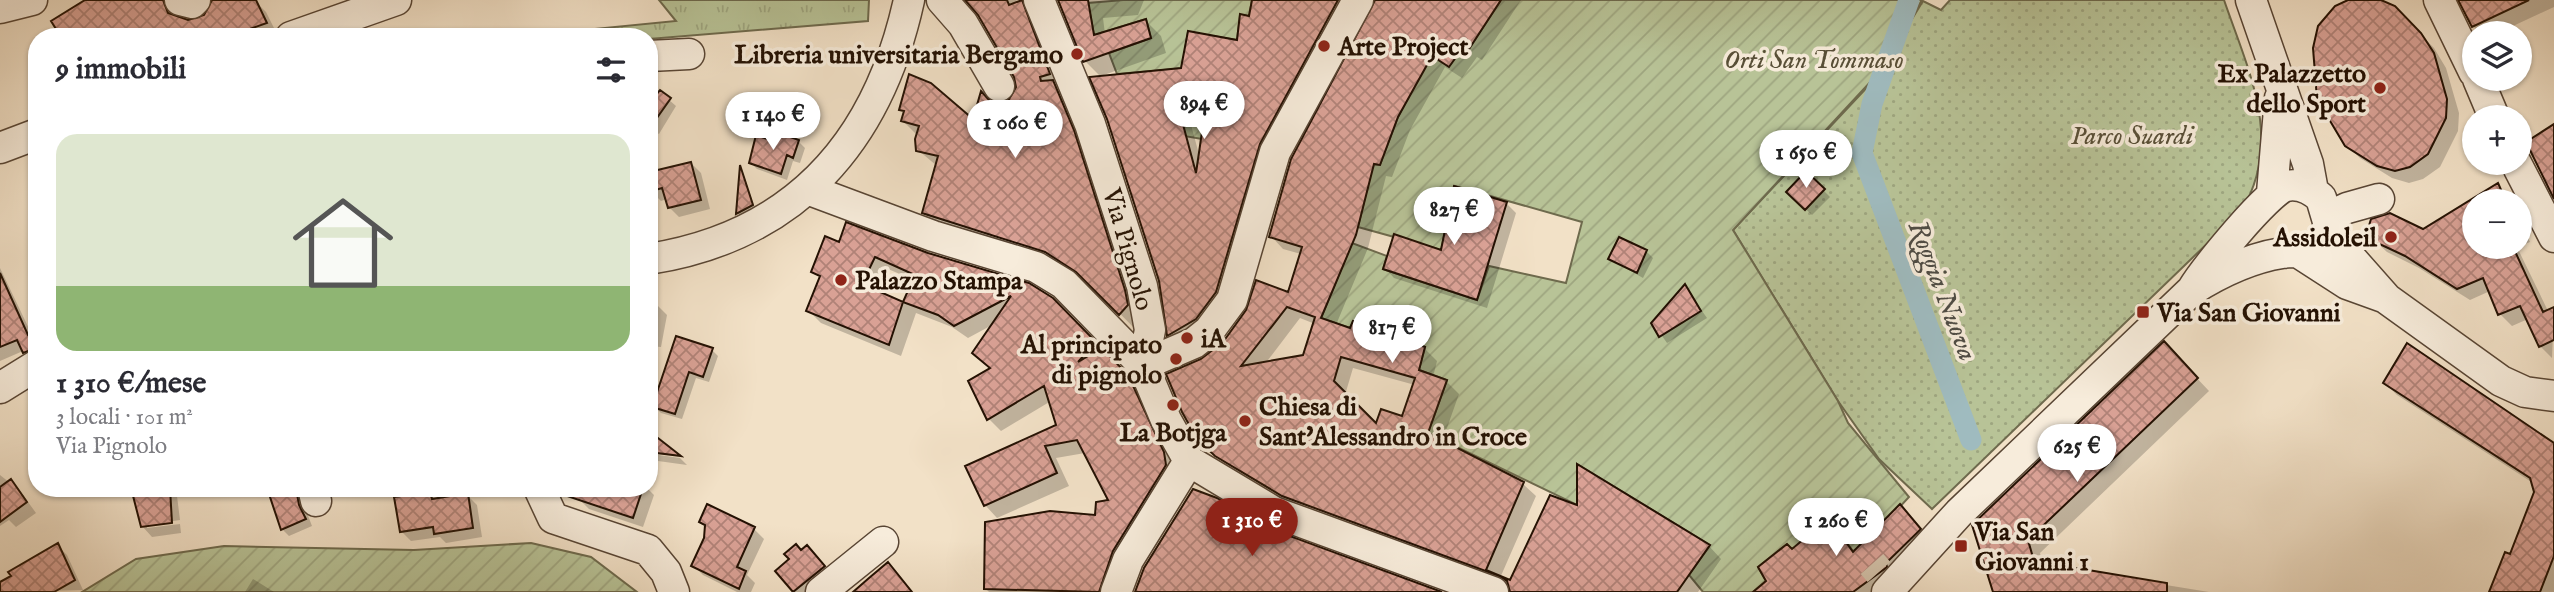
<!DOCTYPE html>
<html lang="it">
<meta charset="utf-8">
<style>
body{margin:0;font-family:"IM FELL English",serif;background:#f2f2f3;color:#2b2b33;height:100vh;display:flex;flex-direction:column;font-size:26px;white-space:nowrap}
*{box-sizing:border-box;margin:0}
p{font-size:23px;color:#7c7c81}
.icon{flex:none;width:38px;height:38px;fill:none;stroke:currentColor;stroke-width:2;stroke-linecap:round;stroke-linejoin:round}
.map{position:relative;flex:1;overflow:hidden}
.side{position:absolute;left:28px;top:28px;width:630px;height:469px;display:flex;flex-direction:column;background:#fff;border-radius:28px;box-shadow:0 2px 5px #0004}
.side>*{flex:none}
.controls{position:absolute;left:2462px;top:21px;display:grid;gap:14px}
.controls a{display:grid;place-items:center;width:70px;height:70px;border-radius:50%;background:#fff;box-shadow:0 2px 5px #0004;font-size:35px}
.price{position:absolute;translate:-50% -60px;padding:0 16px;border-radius:24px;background:#fff;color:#222;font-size:23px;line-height:46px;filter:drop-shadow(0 2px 4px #0008)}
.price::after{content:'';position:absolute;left:50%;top:42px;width:21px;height:16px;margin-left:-10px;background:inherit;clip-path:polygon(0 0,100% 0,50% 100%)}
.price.active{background:#8f2418;color:#fff}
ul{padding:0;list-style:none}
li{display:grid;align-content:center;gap:14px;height:371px;padding:0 28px}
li+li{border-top:2px solid #e1e1e2}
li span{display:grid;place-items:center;height:217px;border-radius:21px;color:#555}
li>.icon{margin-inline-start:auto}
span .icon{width:126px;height:126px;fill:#fffc;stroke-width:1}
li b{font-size:30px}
h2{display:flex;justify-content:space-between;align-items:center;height:84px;padding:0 28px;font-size:30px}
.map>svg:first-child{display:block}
.grass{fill:url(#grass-tufts);stroke:#6e6a4d;stroke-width:2}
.park{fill:url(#park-dots);stroke:#6e6a4d;stroke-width:2}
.garden{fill:url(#garden-furrows);stroke:#6e6a4d;stroke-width:2}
.shadow{fill:#0003;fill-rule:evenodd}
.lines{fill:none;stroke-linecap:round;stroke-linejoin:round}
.canal{stroke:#9fbbbf;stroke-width:21}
.building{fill:url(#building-cross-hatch);stroke:#241103;stroke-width:2;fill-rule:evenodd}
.minor-tunnel{stroke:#d3c2aa;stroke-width:30;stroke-dasharray:30 15;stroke-linecap:butt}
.minor-casing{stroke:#584534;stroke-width:33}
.minor{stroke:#f7ecdb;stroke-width:30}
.poi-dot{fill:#8f2418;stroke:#f7ecdb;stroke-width:2.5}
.labels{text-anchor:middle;stroke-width:7;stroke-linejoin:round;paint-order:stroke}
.poi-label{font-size:26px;font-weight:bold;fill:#241103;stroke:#f7ecdb;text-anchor:start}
.park-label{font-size:26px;font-style:italic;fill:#584f37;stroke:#f7ecdb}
.street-label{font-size:26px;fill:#241103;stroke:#f7ecdb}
.water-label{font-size:28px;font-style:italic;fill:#4f4c45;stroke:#f7ecdb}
</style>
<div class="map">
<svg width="2554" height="592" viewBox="0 0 2554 592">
<defs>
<pattern id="grass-tufts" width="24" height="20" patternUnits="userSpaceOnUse" patternTransform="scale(1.75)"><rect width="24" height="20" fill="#b8c397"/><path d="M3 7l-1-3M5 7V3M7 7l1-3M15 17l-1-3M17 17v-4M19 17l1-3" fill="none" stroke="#9ea680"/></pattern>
<pattern id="park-dots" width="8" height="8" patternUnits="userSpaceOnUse" patternTransform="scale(1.75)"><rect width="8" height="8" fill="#b8c397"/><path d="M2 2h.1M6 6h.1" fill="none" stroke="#9ea680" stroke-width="1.8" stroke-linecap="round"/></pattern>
<pattern id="garden-furrows" width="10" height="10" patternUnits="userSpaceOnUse" patternTransform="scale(1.75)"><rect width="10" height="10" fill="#b8c397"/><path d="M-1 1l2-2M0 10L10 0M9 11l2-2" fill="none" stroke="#9ea680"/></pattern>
<pattern id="building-cross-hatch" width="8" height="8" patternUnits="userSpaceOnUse" patternTransform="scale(1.75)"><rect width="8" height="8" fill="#d9a195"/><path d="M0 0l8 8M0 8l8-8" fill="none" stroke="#b08277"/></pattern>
</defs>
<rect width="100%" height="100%" fill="#f2e1c7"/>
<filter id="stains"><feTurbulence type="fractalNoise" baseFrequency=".00286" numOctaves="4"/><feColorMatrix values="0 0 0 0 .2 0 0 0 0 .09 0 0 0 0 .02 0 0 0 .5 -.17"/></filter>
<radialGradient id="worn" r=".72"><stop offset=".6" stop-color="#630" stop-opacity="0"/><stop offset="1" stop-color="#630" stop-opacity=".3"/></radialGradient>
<path class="grass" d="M 659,0 L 869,0 L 868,21 L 649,39 L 649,37 L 544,37 L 543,34 L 676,21 Z"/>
<path class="park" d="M 1950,0 L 2224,0 C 2248,70 2284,140 2242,210 L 1932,509 L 1879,459 L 1838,401 L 1733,230 L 1876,78 L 1923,1 L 1941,10 Z"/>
<path class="garden" d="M 1123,0 L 1252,0 L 1249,16 L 1240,15 L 1237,40 L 1188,32 L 1185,50 L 1213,55 L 1204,114 L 1208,140 L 1184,136 L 1177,103 L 1163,106 L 1158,89 L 1184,86 L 1185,68 L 1117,74 L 1109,53 L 1151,38 L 1146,19 L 1094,35 L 1088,3 Z
M 1501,0 L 1922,0 L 1874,78 L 1733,230 L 1838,401 L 1848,423 L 1909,497 L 1868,541 L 1853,551 L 1829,518 L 1795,552 L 1787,544 L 1758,567 L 1766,581 L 1753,592 L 1703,592 L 1689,575 L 1710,545 L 1577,464 L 1577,505 L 1428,433 L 1447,380 L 1419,370 L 1425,347 L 1353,321 L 1350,328 L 1321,318 L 1352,243 L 1387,256 L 1383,269 L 1477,300 L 1489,266 L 1566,283 L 1582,222 L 1455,186 L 1441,250 L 1358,227 L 1373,164 L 1380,165 L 1398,117 L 1427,61 L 1432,55 L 1449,66 L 1464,46 L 1469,49 Z
M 531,543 L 591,557 L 637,592 L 82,592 L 136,559 L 224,546 L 414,550 Z"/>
<path class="shadow" d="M 88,0 L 181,0 L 174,7 L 174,18 L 198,21 L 214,6 L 212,0 L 254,0 L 266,12 L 277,34 L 270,37 L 63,37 Z
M 964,0 L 1016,0 L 1037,17 L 1068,98 L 1140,307 L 1135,329 L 1093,286 L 1062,267 L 939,228 L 923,213 L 937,166 L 918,150 L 918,136 L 903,121 L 906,113 L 901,109 L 974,122 L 990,103 L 1000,105 L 1010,102 L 1018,87 L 1016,77 L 970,2 Z
M 1060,0 L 1144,0 L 1138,15 L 1103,18 L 1105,34 L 1146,21 L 1161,36 L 1166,53 L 1101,76 L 1183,70 L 1238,42 L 1251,18 L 1253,0 L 1360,0 L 1271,156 L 1228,304 L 1180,347 L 1168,335 L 1160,280 L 1101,77 L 1085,61 ZM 1208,96 L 1200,158 L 1184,99 Z
M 1376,0 L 1521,0 L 1482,60 L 1477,57 L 1462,78 L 1445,67 L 1410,130 L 1392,177 L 1386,176 L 1368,248 L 1336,325 L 1424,348 L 1437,361 L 1433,377 L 1446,381 L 1459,394 L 1442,442 L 1523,484 L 1536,496 L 1500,578 L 1511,583 L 1579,508 L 1709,546 L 1721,559 L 1698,592 L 1511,592 L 1511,587 L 1296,508 L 1229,468 L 1198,438 L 1202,360 L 1289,295 L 1301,254 L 1283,249 L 1271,236 ZM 1300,318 L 1315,324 L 1305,357 L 1265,364 ZM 1353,368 L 1415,385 L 1403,418 L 1377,426 L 1345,395 Z
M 2364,0 L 2394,8 L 2434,48 L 2446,68 L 2459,113 L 2458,131 L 2440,167 L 2423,179 L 2409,183 L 2392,178 L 2360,158 L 2346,145 Z
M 2460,0 L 2554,0 L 2554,7 L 2498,33 L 2480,33 L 2473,26 Z
M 649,90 L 657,96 L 660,92 L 676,106 L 659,134 L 649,128 Z
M 798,141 L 805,148 L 800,163 L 793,161 L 787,180 L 757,169 L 751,163 L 774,143 Z
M 691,163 L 701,173 L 710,209 L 679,217 L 669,207 L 667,199 L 661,201 L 651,191 Z
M 741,167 L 755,208 L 741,216 L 738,214 Z
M 1806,173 L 1830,197 L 1812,215 L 1788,192 Z
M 2498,185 L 2511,201 L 2474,201 L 2474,247 L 2517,247 L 2548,311 L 2554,309 L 2552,358 L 2540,346 L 2528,319 L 2512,326 L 2500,314 L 2490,291 L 2470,300 L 2419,268 L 2387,252 L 2374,240 L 2423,231 Z
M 1506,203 L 1516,213 L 1487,308 L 1394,278 L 1385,268 L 1443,252 Z
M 2520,220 L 2530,242 L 2520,246 Z
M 841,245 L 1052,299 L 1140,389 L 1176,466 L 1114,592 L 989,592 L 985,588 L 1097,517 L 1110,501 L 1085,453 L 1056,458 L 1069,486 L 997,518 L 985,505 L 1059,426 L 1051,401 L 1001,431 L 989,419 L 991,369 L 974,353 L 994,324 L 968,338 L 952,327 L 916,313 L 901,356 L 821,323 L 808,310 L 821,279 L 813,271 ZM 888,269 L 914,280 L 904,304 L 876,292 Z
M 1646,251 L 1653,258 L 1643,278 L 1610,259 Z
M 0,268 L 32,335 L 37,333 L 37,361 L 34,362 L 23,351 L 0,361 Z
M 1685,287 L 1707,318 L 1667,343 L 1653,323 Z
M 649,297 L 667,315 L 661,347 L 649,346 Z
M 677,338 L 712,350 L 718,356 L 709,382 L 696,378 L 682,419 L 661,413 L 654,406 Z
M 2176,356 L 2209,391 L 2040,553 L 2043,565 L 2209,592 L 1995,592 L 1974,526 Z
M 2385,383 L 2554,446 L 2554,592 L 2491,592 L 2510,556 L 2536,492 L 2533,483 L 2397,395 Z
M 652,454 L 680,458 L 687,465 L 658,461 Z
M 0,475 L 20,491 L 36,513 L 16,527 L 9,520 L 0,526 Z
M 67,488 L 84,488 L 72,494 Z
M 133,488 L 176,488 L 180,520 L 147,525 L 147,528 L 180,524 L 181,533 L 152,537 L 142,526 Z
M 277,488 L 303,488 L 302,500 L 312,526 L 289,536 L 282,529 L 270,491 Z
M 583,488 L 647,488 L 654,495 L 643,527 L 589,509 L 579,499 Z
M 430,494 L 436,500 L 467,495 L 477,505 L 482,537 L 446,543 L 440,537 L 411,541 L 401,531 Z
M 1913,519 L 1932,543 L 1881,592 L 1756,592 L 1792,551 L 1829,520 L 1855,553 Z
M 701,522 L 754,529 L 764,539 L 747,575 L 755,583 L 751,592 L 737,592 L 703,575 L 693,565 L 706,538 L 707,527 Z
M 57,545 L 67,555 L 83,590 L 0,592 L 0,584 Z
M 802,552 L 813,554 L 830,574 L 809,592 L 795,592 L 778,571 Z
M 253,579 L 274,592 L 245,592 Z"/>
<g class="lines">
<path class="canal" d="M 1909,0 L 1872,104 L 1862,153 L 1971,440"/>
</g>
<path class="building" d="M 85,0 L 163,0 L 168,13 L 188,20 L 204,15 L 212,0 L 256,0 L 267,23 L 227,37 L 61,37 L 51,21 Z
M 965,0 L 1007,0 L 1009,5 L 1022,0 L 1050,74 L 1040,77 L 1041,81 L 1053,80 L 1074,130 L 1125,290 L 1128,305 L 1119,315 L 1076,272 L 1045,252 L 922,213 L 938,156 L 916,151 L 915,139 L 919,126 L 901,121 L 904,111 L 899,110 L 909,74 L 931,83 L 973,119 L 981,91 L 990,101 L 1000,103 L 1008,101 L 1016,87 L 1014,77 L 978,15 Z
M 1058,0 L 1088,0 L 1094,35 L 1146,19 L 1151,38 L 1083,62 Z
M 1252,0 L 1338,0 L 1260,144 L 1216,292 L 1196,319 L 1167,336 L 1159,281 L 1107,119 L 1089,77 L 1181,68 L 1188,31 L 1237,40 L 1240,14 L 1249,16 ZM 1209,84 L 1196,173 L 1173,87 Z
M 1375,0 L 1501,0 L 1469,49 L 1464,46 L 1449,67 L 1432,56 L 1398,117 L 1380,165 L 1374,164 L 1356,235 L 1321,318 L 1350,328 L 1353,321 L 1425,347 L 1419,370 L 1447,380 L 1428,433 L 1524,482 L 1486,570 L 1510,580 L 1550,495 L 1577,505 L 1577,464 L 1710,545 L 1677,592 L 1510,592 L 1507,581 L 1499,576 L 1282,496 L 1215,456 L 1197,439 L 1182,412 L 1166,374 L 1201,359 L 1223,342 L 1246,310 L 1256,280 L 1288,292 L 1302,247 L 1269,237 L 1291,159 ZM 1287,307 L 1315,317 L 1303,355 L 1241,366 ZM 1341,357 L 1415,378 L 1402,416 L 1381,409 L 1376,423 L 1334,381 Z
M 2348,0 L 2381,0 L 2395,6 L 2421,33 L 2434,53 L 2447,99 L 2446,118 L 2428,154 L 2410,167 L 2395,171 L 2377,166 L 2345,146 L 2317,99 L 2313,48 L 2318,26 L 2335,6 Z
M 2458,0 L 2529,0 L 2472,27 Z
M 660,90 L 671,98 L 649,129 L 649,103 Z
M 2554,124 L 2554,199 L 2526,142 Z
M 776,132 L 799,140 L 793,158 L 787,155 L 781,174 L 749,163 L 756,135 L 773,141 Z
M 691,162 L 701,200 L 668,208 L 662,188 L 649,192 L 649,172 Z
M 740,165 L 753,205 L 736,214 Z
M 1806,171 L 1825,189 L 1805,210 L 1786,192 Z
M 2498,183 L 2506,201 L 2474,201 L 2474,247 L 2513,247 L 2543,312 L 2554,307 L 2554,340 L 2539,347 L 2520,306 L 2498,315 L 2483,278 L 2457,289 L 2405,256 L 2373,241 L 2368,229 L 2371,219 L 2390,213 L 2423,229 Z
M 1454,186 L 1507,202 L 1477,300 L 1383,269 L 1394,234 L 1441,250 Z
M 846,222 L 928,253 L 1029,283 L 1053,298 L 1096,342 L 1078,362 L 1102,348 L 1128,375 L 1164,452 L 1166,465 L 1113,551 L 1099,592 L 984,589 L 985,522 L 1050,511 L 1095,515 L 1096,502 L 1108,500 L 1077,440 L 1045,446 L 1057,473 L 984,506 L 965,466 L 1056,425 L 1044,386 L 987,420 L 968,381 L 990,368 L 972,353 L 1011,296 L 954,326 L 938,315 L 903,302 L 889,345 L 806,311 L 820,276 L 811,272 L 825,236 L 839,242 ZM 875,257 L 915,275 L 903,302 L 862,284 Z
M 1619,237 L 1647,250 L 1637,273 L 1608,259 Z
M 0,273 L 28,335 L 37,331 L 37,348 L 23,353 L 17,340 L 0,347 Z
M 1685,284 L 1701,311 L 1659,337 L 1651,323 Z
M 676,336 L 713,348 L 703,377 L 689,372 L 675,414 L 652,407 Z
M 2164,341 L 2198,378 L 2028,540 L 2034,561 L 2167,583 L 2167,592 L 1993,592 L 1972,525 Z
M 2407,343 L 2554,443 L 2554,556 L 2540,592 L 2489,592 L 2505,552 L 2510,554 L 2534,492 L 2530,478 L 2383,383 Z
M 649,431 L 681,456 L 649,452 Z
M 11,479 L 27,502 L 0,522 L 0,487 Z
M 131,488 L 170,488 L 172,523 L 141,527 Z
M 267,488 L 296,488 L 299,505 L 306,519 L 281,530 Z
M 558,488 L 643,488 L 633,518 L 561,494 Z
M 1193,489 L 1217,498 L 1268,528 L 1442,592 L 1135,592 L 1144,568 Z
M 430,492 L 432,499 L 468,493 L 473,528 L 434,534 L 433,527 L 400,532 L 394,497 Z
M 707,504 L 755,527 L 737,567 L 746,571 L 739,589 L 691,566 L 704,538 L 705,525 L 699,522 Z
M 1900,504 L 1921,529 L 1886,563 L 1887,567 L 1853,592 L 1753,592 L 1766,581 L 1758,567 L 1787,544 L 1792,549 L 1829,518 L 1853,552 Z
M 58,543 L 75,580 L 54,592 L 0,592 L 0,582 L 11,576 L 8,572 Z
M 796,544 L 801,550 L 807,545 L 825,566 L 793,592 L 775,571 L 789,559 L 784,554 Z
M 888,562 L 912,592 L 853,592 L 869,578 Z"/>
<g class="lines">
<path class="minor-tunnel" d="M 1872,564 L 1879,572"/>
<g class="minor-casing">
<path id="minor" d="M 180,0 L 192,3 L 195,0
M 942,0 L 963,24 L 999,86
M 1039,0 L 1090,124 L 1142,286 L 1150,330 L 1143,365 L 1166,420 L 1189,461 L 1274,512 L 1493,592
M 2251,0 L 2308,164 L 2313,191
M 2439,0 L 2474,72
M 0,8 L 32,0
M 291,37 L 396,0
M 649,56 L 689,54
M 2478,79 L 2494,117
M 0,148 L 37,134
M 2516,163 L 2554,237
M 807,189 L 933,236 L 1036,267 L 1064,284 L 1143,365
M 2272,193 L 2280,98
M 2328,217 L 2347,208 L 2379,199
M 2329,225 L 2342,248 L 2387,299 L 2501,381 L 2525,392 L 2554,396
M 2299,253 L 2347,284 L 2383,297
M 649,259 C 796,236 878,141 909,0
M 1143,365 L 1194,343 L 1209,331 L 1232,300 L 1275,152 L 1358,0
M 0,388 L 37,365
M 313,488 L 316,501
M 539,488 L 553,518 L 648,550 L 666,572 L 674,592
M 821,592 L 883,542
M 1116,592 L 1128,560 L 1189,461
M 1887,592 L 1959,513 L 2192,290 C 2204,270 2268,191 2286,186 C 2300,183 2311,189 2321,198 L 2329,225 C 2325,234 2322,242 2314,247 C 2303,254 2294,251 2282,253 C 2250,258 2219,273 2192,290"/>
</g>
<use href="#minor" class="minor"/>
</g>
<g class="poi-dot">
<circle cx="1324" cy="46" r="7"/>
<circle cx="1077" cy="54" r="7"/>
<circle cx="2380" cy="88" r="7"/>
<circle cx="2391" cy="237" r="7"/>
<circle cx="841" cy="280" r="7"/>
<rect x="2136" y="305" width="14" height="14" rx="3.5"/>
<circle cx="1187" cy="338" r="7"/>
<circle cx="1176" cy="359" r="7"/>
<circle cx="1173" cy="405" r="7"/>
<circle cx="1245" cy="421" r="7"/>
<rect x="1954" y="539" width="14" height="14" rx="3.5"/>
</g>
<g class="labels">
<g class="poi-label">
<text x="1338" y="55">Arte Project</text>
<text x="1063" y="63" text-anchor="end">Libreria universitaria Bergamo</text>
<text x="2366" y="82" text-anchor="end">Ex Palazzetto<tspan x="2366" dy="30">dello Sport</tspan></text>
<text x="2377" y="246" text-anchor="end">Assidoleil</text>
<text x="855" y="289">Palazzo Stampa</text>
<text x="2157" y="321">Via San Giovanni</text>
<text x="1201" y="347">iA</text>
<text x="1162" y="353" text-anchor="end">Al principato<tspan x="1162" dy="30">di pignolo</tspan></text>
<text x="1259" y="415">Chiesa di<tspan x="1259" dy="30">Sant'Alessandro in Croce</tspan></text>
<text x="1173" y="441" text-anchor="middle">La Botjga</text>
<text x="1975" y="540">Via San<tspan x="1975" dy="30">Giovanni 1</tspan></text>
</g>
<g class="park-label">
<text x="1814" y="68">Orti San Tommaso</text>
<text x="2132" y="144">Parco Suardi</text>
</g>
<g class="street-label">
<text transform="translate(1129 249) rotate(74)" y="9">Via Pignolo</text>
</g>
<g class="water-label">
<text transform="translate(1944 290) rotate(69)" y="10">Roggia Nuova</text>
</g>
</g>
<rect width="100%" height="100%" filter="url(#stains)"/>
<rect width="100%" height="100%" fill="url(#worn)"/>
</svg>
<div class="controls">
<a><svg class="icon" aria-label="layers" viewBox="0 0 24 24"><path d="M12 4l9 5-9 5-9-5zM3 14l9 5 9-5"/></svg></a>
<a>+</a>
<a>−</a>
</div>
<b class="price" style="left:1204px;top:141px">894 €</b>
<b class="price" style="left:773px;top:152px">1 140 €</b>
<b class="price" style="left:1015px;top:160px">1 060 €</b>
<b class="price" style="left:1806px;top:190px">1 650 €</b>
<b class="price" style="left:1454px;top:247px">827 €</b>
<b class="price" style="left:1392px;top:365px">817 €</b>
<b class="price" style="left:2077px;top:484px">625 €</b>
<b class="price active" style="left:1252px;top:558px">1 310 €</b>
<b class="price" style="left:1836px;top:558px">1 260 €</b>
<section class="side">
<h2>9 immobili<svg class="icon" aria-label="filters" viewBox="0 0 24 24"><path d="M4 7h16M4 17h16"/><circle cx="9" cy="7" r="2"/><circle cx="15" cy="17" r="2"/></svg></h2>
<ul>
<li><span style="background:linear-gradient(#dfe7d0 70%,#8fb573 0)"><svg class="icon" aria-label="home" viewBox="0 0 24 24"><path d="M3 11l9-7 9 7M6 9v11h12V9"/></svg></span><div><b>1 310 €/mese</b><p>3 locali · 101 m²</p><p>Via Pignolo</p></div></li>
</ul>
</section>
</div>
